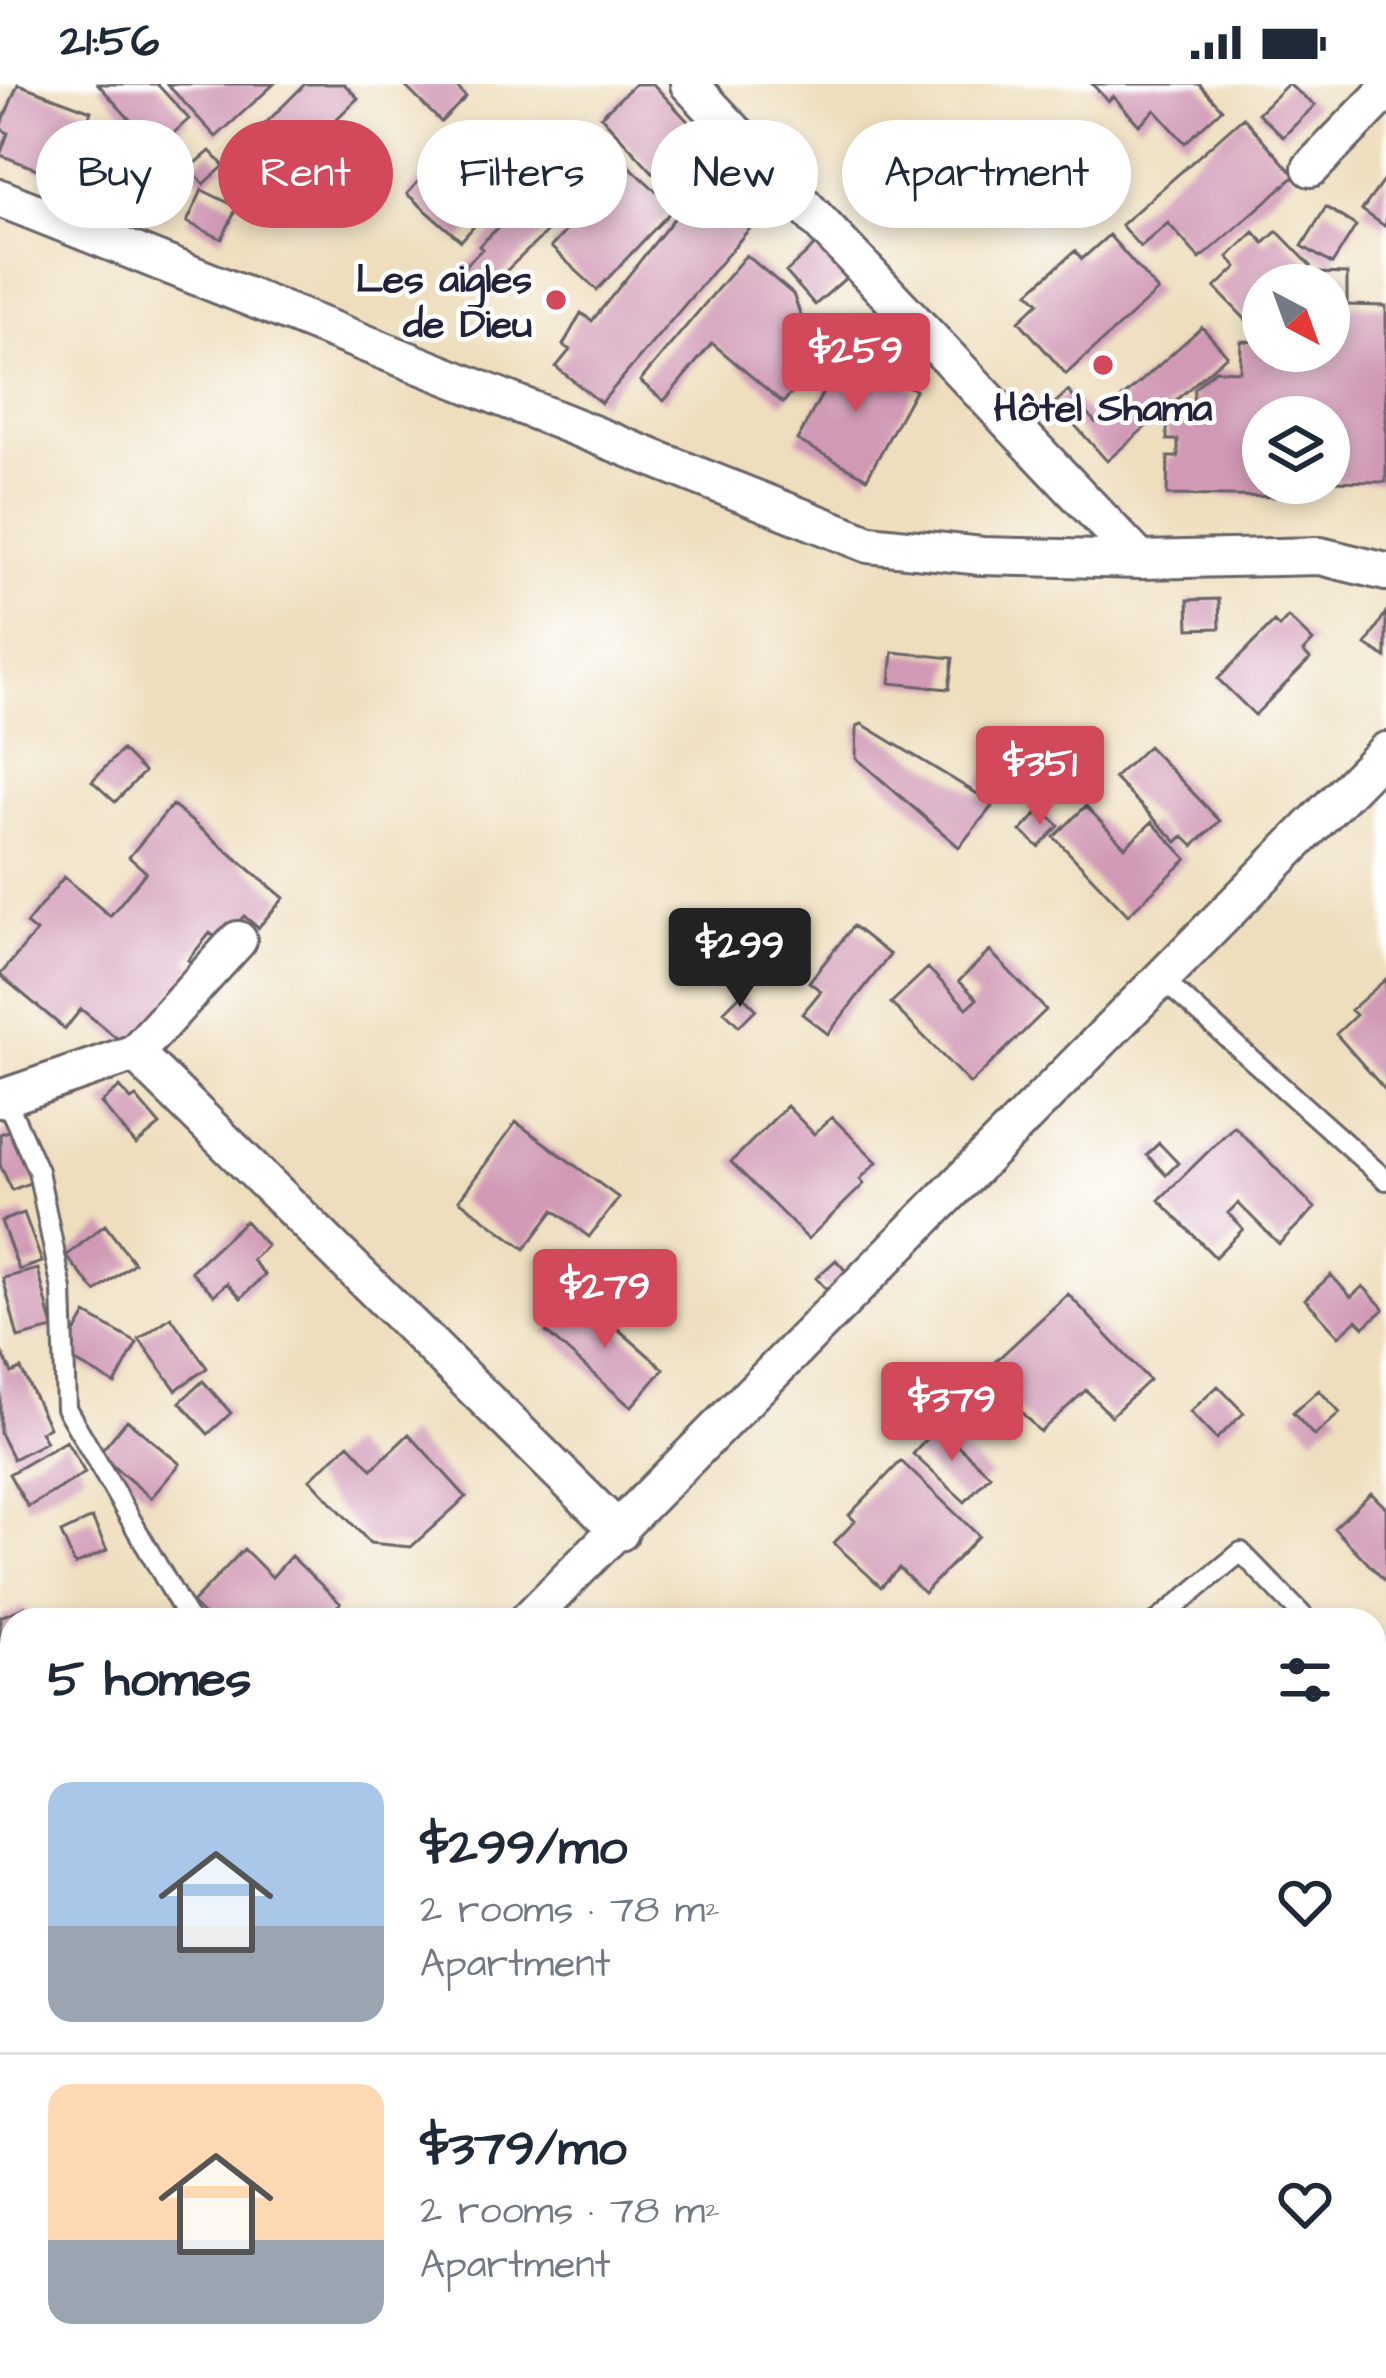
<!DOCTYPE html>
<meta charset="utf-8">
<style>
body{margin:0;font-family:"Architects Daughter",sans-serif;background:#f6f6f7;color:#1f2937;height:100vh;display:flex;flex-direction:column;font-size:45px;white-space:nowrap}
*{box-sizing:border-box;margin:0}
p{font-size:39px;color:#747a83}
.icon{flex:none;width:66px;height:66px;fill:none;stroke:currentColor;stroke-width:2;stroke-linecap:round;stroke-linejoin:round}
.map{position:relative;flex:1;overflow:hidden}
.side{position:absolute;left:0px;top:1524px;width:1386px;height:771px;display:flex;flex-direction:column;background:#fff;border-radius:36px 36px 0 0;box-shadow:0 6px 18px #0003}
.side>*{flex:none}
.top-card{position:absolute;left:36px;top:36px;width:1314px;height:108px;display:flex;gap:24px}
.needle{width:78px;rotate:139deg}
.fabs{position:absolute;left:1242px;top:180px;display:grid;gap:24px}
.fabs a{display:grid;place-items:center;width:108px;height:108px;border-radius:50%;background:#fff;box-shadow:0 6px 18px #0003;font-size:60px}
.price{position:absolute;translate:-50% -102px;padding:0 27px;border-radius:12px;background:#d1495b;color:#fff;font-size:39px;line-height:78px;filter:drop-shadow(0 3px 6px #0008)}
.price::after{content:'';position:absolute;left:50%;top:72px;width:36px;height:27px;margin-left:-18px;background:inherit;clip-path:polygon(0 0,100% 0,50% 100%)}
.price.on{background:#222;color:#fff}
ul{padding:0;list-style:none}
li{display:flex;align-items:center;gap:36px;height:300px;padding:0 48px}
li+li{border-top:3px solid #e0e1e3}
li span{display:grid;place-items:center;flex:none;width:336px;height:240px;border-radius:24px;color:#555}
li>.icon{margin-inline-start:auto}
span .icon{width:144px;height:144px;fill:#fffc;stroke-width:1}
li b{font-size:51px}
h2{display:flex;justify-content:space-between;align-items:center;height:144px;padding:0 48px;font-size:51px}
.chip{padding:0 42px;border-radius:54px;background:#fff;box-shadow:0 6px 18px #0003;font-size:42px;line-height:108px}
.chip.on{background:#d1495b;color:#fff}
.status{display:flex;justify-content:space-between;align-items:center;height:84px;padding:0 60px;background:#fff;direction:ltr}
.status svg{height:33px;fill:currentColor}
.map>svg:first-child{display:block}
.built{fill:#e3d3f2}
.green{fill:#b1bd5f;stroke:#6a704d;stroke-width:3}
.building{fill:#d099b5}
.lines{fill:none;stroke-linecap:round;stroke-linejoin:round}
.service-casing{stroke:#696468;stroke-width:24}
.minor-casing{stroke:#696468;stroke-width:42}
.service{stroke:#fff;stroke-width:18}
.minor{stroke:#fff;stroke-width:36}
.poi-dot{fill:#d1495b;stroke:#fff;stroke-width:4.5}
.labels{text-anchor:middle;stroke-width:9;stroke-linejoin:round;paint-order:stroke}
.poi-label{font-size:39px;font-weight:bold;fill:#22223b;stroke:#fff;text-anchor:end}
</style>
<div class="status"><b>21:56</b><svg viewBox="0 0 49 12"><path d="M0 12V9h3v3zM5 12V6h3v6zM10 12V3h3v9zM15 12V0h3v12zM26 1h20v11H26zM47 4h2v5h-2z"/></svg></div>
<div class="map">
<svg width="1386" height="2294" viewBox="0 0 1386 2294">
<rect width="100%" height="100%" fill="#fff"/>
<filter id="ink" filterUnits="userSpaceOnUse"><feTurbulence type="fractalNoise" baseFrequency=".00833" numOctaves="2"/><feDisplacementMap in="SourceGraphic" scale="24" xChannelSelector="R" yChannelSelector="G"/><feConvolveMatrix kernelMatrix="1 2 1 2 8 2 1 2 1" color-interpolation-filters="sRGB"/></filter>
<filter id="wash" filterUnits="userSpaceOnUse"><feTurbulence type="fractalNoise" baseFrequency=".004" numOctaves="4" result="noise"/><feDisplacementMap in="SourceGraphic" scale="48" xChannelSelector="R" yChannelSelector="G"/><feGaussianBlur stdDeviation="2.7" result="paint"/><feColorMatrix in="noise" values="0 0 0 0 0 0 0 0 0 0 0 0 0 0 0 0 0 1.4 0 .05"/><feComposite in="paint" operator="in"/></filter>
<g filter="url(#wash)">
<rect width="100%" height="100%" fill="#eedebd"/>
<path class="built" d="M 175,2283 L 578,2283 L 586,2294 L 160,2294 Z"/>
<path class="green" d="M 0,1855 L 12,1859 L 12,2223 L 0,2233 Z"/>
<g id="blocks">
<path class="building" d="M 18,0 L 91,27 L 84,46 L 106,54 L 86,104 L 0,71 L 8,49 L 0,44 Z
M 98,0 L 157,0 L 189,35 L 145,75 L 121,48 L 132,38 Z
M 167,0 L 274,0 L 216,53 Z
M 305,0 L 344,0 L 358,14 L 322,49 L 310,37 L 283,63 L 263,42 Z
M 403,0 L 454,0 L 466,13 L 441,38 Z
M 635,0 L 653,0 L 768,123 L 601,319 L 556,283 L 570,266 L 563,261 L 581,229 L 592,237 L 684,122 L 601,32 Z
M 1092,0 L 1199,0 L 1222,25 L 1185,59 L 1155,26 L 1139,41 L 1113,12 L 1108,17 Z
M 1288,0 L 1315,21 L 1283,53 L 1258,29 Z
M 1243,33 L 1295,92 L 1200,175 L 1168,139 L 1140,163 L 1121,141 Z
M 603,42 L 611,50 L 602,59 L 620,78 L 483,209 L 461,186 L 482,165 L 479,162 Z
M 455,56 L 508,104 L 461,157 L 407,110 Z
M 210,67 L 224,82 L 204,100 L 190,84 Z
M 105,72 L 177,100 L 163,134 L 92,106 Z
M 627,80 L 674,124 L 597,206 L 551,163 Z
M 1386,93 L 1386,143 L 1362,126 Z
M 202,106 L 237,123 L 222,155 L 187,138 Z
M 1326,123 L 1356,142 L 1332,180 L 1302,162 Z
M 1277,147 L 1311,182 L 1297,194 L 1304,201 L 1263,201 L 1263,237 L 1255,245 L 1215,204 L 1237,183 L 1228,173 L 1254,148 L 1264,159 Z
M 1109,151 L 1158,207 L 1066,290 L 1019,237 L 1039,218 L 1029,208 L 1075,167 L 1082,175 Z
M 818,159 L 847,193 L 815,221 L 786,188 Z
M 746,171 L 793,210 L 817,277 L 783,319 L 712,259 L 664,317 L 640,297 Z
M 1317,189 L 1347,190 L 1347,221 L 1386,222 L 1386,398 L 1329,397 L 1329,333 L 1263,333 L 1263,399 L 1285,399 L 1285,413 L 1167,411 L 1168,373 L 1178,373 L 1178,356 L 1167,356 L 1167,326 L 1193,322 L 1194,305 L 1215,286 L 1240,287 L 1241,257 L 1263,258 L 1263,267 L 1329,267 L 1329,201 L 1306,201 Z
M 1202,243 L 1227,271 L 1107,377 L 1055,319 L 1068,307 L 1095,338 Z
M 845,268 L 915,306 L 867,394 L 797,356 Z
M 1219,515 L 1220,544 L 1189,545 L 1188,516 Z
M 1386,528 L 1386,574 L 1366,561 Z
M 1288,533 L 1313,557 L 1303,568 L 1310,575 L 1255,631 L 1218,595 L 1274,538 L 1279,543 Z
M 893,568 L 953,574 L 949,605 L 890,599 Z
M 862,640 L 994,720 L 959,763 L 856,674 L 857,642 Z
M 1148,662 L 1220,737 L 1193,762 L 1183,752 L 1177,758 L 1114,694 Z
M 122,666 L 144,688 L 115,718 L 92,697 Z
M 997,667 L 1028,683 L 1011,717 L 979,701 Z
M 172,721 L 284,814 L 258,844 L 244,832 L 222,859 L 210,849 L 188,876 L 196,883 L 129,964 L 81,925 L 65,945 L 0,891 L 36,848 L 26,840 L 64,793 L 110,832 L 146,788 L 129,773 Z
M 1086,722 L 1125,763 L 1152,738 L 1187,775 L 1128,831 L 1054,753 Z
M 1042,725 L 1059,742 L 1039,763 L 1021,747 Z
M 853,842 L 890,871 L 828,950 L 802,930 L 821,907 L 809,898 Z
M 990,867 L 1046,926 L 970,1000 L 891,919 L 928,884 L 967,924 L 977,915 L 959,897 Z
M 1386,895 L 1386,1007 L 1336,950 L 1356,931 L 1351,926 Z
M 741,910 L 756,925 L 739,942 L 724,927 Z
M 120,1003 L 131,1016 L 136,1013 L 160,1041 L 136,1061 L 101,1019 Z
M 787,1022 L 814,1050 L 832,1033 L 877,1078 L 860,1095 L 864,1100 L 808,1155 L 731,1078 Z
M 516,1038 L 619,1114 L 589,1153 L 554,1126 L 525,1165 L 459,1116 Z
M 1234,1042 L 1315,1124 L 1279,1160 L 1238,1119 L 1228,1129 L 1243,1145 L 1215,1173 L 1159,1116 Z
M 15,1044 L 37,1096 L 12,1106 L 0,1081 L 0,1050 Z
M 1159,1059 L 1178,1079 L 1166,1091 L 1147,1071 Z
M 24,1129 L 42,1178 L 19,1186 L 1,1137 Z
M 245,1137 L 267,1162 L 252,1176 L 265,1191 L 241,1214 L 227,1199 L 214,1211 L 191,1187 Z
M 105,1141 L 134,1179 L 96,1208 L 66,1172 Z
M 836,1176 L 850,1192 L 831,1210 L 816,1194 Z
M 38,1185 L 53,1245 L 18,1254 L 3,1194 Z
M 1331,1191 L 1351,1213 L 1363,1202 L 1384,1225 L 1364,1243 L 1357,1236 L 1339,1252 L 1305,1215 Z
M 1068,1210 L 1149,1296 L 1111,1332 L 1086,1306 L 1040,1348 L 984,1288 Z
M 579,1211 L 664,1285 L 631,1323 L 546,1248 Z
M 86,1230 L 137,1259 L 115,1300 L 63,1271 Z
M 171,1233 L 207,1284 L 176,1306 L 139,1255 Z
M 0,1265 L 12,1289 L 21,1285 L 49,1343 L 40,1348 L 46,1358 L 13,1375 L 0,1349 Z
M 203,1297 L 231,1329 L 208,1350 L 180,1318 Z
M 1218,1302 L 1244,1329 L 1216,1355 L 1190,1328 Z
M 1319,1306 L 1340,1329 L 1314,1352 L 1293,1329 Z
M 127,1336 L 180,1380 L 151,1414 L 99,1370 Z
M 938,1343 L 990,1391 L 965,1418 L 913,1370 Z
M 409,1350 L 466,1413 L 411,1463 L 370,1459 L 310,1395 L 349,1360 L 372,1385 Z
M 66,1357 L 85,1389 L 28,1423 L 9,1390 Z
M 901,1377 L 979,1452 L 924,1509 L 899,1484 L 881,1503 L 834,1459 L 855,1437 L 849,1431 Z
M 1371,1409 L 1386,1424 L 1386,1498 L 1334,1444 Z
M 92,1434 L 107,1466 L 75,1481 L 61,1449 Z
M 244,1465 L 272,1493 L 291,1472 L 340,1519 L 324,1536 L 209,1536 L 192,1519 Z
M 25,1523 L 30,1536 L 12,1536 L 12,1632 L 0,1637 L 0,1533 Z
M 1386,1860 L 1386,1912 L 1374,1899 L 1374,1872 Z
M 380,2283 L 453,2283 L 462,2294 L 389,2294 Z
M 471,2283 L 509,2283 L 518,2294 L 480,2294 Z
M 1152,2283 L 1250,2283 L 1240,2294 L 1164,2294 Z"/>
</g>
</g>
<g filter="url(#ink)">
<use href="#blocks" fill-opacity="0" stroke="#696468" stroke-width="3"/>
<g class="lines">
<g class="service-casing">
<path id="service" d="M 1164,897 L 1386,1096
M 4,1011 L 38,1087 L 62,1206 L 66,1324 L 189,1536
M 1159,1536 L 1241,1468 L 1307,1536
M 1374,1605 L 1386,1618"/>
</g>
<g class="minor-casing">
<path id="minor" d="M 689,0 L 1140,476
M 1311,84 L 1386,7
M 0,114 L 869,460 L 982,472 L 1140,476 L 1320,472 L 1386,488
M 135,969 L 620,1448
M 0,1015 L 135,969 L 238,856
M 528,1536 L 1386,667
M 1374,1734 L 1386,1721
M 0,1777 L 12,1781
M 589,2283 L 600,2294
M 34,2294 L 49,2283
M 876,2294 L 886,2283"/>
</g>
<use href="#service" class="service"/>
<use href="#minor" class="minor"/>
</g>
</g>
<g class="poi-dot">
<circle cx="556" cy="216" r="12"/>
<circle cx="1103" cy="281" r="12"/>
</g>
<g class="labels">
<g class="poi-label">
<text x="532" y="208">Les aigles<tspan x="532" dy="45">de Dieu</tspan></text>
<text x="1103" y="337" text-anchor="middle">Hôtel Shama</text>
</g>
</g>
</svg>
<div class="fabs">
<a><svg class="needle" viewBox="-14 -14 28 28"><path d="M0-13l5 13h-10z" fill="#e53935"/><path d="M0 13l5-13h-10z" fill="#747a83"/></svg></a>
<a><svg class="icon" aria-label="layers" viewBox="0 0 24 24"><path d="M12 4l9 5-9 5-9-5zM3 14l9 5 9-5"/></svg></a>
</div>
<b class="price" style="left:856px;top:331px">$259</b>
<b class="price" style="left:1040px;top:744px">$351</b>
<b class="price on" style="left:740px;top:926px">$299</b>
<b class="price" style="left:605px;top:1267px">$279</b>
<b class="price" style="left:952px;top:1380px">$379</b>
<div class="top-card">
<a class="chip">Buy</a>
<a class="chip on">Rent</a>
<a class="chip">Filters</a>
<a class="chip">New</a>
<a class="chip">Apartment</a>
</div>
<section class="side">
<h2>5 homes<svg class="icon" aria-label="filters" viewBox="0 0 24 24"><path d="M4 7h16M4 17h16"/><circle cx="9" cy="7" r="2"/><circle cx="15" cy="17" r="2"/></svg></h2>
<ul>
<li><span style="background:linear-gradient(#a9c7e8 60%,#9aa5b1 0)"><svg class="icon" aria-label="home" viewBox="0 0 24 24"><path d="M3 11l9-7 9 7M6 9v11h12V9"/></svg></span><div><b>$299/mo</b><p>2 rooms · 78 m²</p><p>Apartment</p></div><svg class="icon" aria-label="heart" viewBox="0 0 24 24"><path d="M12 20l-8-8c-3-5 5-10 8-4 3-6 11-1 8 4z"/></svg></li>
<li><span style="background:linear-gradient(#ffd9b3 65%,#9aa5b1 0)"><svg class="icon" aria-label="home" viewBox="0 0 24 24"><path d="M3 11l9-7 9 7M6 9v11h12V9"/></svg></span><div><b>$379/mo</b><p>2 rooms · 78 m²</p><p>Apartment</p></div><svg class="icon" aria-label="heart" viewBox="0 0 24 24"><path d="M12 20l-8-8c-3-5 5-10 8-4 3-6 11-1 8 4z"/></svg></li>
</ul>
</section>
</div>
